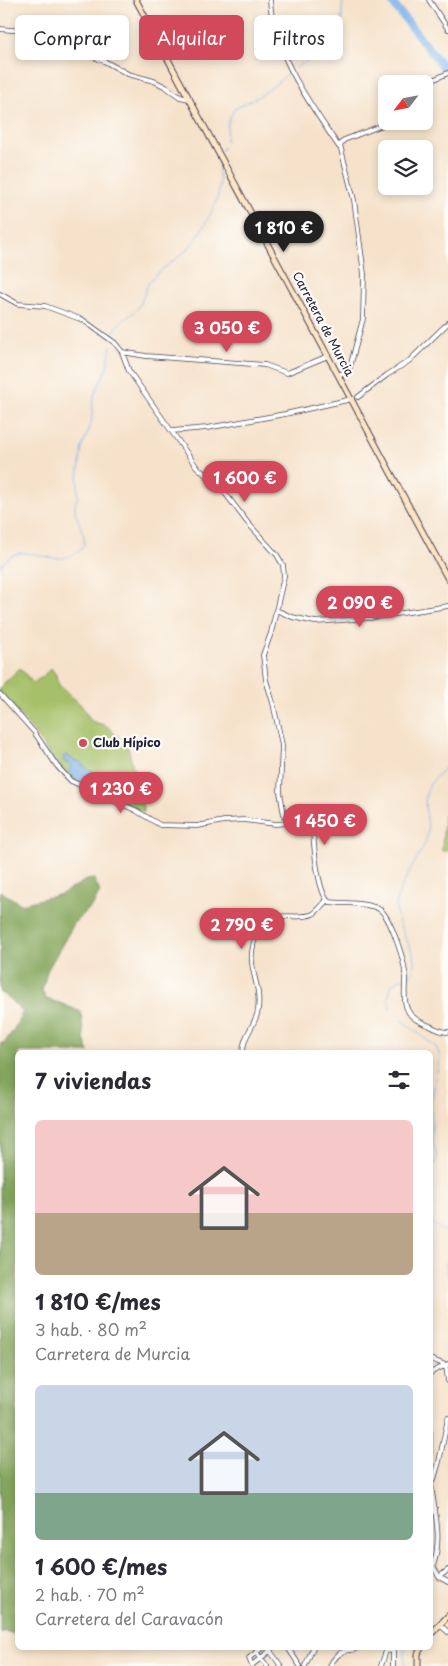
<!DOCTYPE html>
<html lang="es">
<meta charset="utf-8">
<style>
body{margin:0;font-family:"Playpen Sans",sans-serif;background:#f7f7f7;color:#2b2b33;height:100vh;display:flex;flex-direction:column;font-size:19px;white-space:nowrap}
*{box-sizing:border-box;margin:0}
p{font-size:16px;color:#7c7c81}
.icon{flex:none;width:28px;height:28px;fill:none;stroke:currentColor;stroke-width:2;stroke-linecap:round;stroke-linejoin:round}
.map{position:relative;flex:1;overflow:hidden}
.details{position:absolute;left:15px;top:1050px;width:418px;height:600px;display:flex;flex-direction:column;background:#fff;border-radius:8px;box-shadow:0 2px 8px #0003}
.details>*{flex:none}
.hud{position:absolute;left:15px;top:15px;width:419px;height:45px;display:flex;gap:10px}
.needle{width:32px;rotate:238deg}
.fabs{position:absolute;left:378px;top:75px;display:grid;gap:10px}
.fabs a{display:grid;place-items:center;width:55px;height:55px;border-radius:8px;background:#fff;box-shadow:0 2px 8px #0003;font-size:25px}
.price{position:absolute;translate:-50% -42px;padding:0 11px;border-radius:18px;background:#d1495b;color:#fff;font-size:16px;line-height:32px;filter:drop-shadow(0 1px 2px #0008)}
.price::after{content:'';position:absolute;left:50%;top:30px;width:15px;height:11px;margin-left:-8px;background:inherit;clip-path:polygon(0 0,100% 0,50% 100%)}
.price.on{background:#222;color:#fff}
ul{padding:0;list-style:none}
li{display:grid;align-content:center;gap:10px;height:265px;padding:0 20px}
li span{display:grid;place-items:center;height:155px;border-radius:8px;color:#555}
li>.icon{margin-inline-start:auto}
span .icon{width:90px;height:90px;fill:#fffc;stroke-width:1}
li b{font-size:21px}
h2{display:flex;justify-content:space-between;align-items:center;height:60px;padding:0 20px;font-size:21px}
.pill{padding:0 18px;border-radius:8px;background:#fff;box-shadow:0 2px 8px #0003;font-size:18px;line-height:45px}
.pill.on{background:#d1495b;color:#fff}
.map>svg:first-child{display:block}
.green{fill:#a5c067;stroke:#647151}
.forest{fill:#84a65c;stroke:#53644c}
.water{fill:#7ab0e9;stroke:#4e6992}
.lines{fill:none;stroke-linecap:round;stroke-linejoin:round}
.stream{stroke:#7ab0e9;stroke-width:1}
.river{stroke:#7ab0e9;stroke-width:8}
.street-casing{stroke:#423f51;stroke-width:5.5}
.secondary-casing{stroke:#423f51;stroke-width:7}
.street{stroke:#fff;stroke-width:4}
.secondary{stroke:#fee5c5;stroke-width:5}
.poi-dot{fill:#d1495b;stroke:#fdfcf7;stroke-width:2}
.labels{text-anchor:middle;stroke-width:4.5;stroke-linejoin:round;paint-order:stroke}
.street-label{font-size:12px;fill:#22223b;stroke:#fdfcf7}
.poi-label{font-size:12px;font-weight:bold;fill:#22223b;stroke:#fdfcf7;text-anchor:start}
</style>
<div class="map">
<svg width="448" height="1666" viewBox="0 0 448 1666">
<rect width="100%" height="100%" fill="#fdfcf7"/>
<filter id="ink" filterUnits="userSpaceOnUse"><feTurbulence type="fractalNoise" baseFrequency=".02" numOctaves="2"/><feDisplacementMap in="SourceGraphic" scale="10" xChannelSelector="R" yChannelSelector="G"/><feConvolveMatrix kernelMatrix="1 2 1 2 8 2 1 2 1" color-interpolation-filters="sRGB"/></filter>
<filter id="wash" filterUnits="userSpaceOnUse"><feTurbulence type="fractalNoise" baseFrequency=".0096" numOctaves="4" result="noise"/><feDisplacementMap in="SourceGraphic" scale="20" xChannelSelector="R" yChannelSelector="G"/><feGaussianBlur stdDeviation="1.12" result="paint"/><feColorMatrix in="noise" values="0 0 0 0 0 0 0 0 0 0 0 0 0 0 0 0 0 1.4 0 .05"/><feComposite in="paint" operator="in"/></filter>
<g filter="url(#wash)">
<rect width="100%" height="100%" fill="#f6e2cb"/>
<path class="green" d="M 20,668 L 33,683 L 42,677 L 51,668 L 56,675 L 57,681 L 60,686 L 81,705 L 91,721 L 107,726 L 128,747 L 144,812 L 78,785 L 57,766 L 34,732 L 0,694 L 0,687 Z
M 444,815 L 448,815 L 448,851 L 442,851 Z"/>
<path class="forest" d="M 94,879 L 100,892 L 93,905 L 75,922 L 47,971 L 42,991 L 46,999 L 60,1003 L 81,1012 L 84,1039 L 89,1052 L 18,1052 L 17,1635 L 5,1631 L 0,1633 L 0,1043 L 4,1043 L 13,1031 L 23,1012 L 5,995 L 0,993 L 0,891 L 21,904 L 62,894 L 86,880 Z"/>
<path class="water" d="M 65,755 L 67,755 L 73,760 L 81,762 L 84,767 L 93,772 L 96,778 C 86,788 76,783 69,772 L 71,765 L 69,763 L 65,763 L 63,759 Z"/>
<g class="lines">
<path class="stream" d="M 295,68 C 309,59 336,49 340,31 C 343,21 341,10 343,0
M 226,141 L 228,122 L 234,109 L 263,94 L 289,73
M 222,150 L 223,148
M 112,337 C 115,322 128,319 137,309 C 144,301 144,289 150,281 C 162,266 184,257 196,239 C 204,226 217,205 219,190 C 221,180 217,169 219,159
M 0,567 C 24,531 54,579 84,546 L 84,536 L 75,511 L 75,503 L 78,497 L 78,478 L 82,447 L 91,424 L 94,395 L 107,368 L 111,346
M 408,977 C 414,973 415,967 415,960 C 410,944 398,928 396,910 C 394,892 419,859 426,840 C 432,824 421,807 427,791 C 430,781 441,772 448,765
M 404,979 L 400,979 L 391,985 L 388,1000 L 390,1008 L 405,1023 L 436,1047 L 440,1056 L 431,1103 L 432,1138 L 437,1157 L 435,1164 L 430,1164
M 430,1222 L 448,1233
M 448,1260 L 446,1265 L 448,1276
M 405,1648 L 405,1666"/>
<path class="river" d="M 390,0 L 445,69"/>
</g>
</g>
<g filter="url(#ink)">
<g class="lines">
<g class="street-casing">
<path id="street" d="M 270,0 C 273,53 310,104 339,147
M 429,0 L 448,29
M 0,29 L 36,32 L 53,43 L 104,61 L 128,74 L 154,81 L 166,87 L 180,97 L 190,99
M 424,84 L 448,73
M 0,294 L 18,304 L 45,306 L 83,320 L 115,343 L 122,352 L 129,371 L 196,466 L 225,493 L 247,522 L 277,555 L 283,565 L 284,576 L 271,633 L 263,655 L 266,680 L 273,703 L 282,745 L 280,792 L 284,815 L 288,823
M 122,352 L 146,356 L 265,365 L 287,373 L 328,356
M 339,375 L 346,371 L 350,367 L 363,319 L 364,274 L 354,200 L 340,145 L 344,140 L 393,121
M 358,397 L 387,375 L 409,361 L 448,323
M 172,431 L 207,428 L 285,414 L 352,399
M 276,610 L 292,617 L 315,622 L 370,618 L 448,606
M 0,694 L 34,732 L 57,766 L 71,781 L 135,810 L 160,825 L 197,826 L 224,821 L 244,820 L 276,824 L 288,823 L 310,827 L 313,832 C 314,847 318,893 329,902 C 343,904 366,902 379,909 C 390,915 404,960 405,972 C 406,984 402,1000 408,1011 C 412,1019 422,1023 430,1026 C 436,1029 441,1032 448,1032
M 243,1052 C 243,1035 256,1025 258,1010 C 262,978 242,967 258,931 C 260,927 262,922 267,920 C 281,912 299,920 313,914 C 318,911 322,905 326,901
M 430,1359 L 446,1365
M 446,1365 L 448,1381
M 430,1373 L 448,1364
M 430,1432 L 430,1461
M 430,1474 C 432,1507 444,1533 433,1566 L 439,1577 L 448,1582
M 430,1479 L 434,1479 L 439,1462 L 448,1418
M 430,1514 L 435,1508
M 439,1577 L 448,1570
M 439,1624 L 448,1632
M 268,1648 L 281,1666
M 288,1648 L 300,1666
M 393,1648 L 393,1666
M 256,1652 L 267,1666
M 252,1665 L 271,1650
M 252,1666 L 249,1658 L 262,1648
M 305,1666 L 313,1648
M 330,1666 C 333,1660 338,1653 345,1651 C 350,1649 353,1651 358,1648
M 381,1666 L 386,1651 L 393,1650"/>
</g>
<g class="secondary-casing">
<path id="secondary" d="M 136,0 L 448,579
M 430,1635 L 448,1616
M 418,1666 L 418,1654 L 421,1648"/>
</g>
<use href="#street" class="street"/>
<use href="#secondary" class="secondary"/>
</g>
</g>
<circle class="poi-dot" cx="83" cy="743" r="5"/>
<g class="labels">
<g class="street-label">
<text transform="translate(323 324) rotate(62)" y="4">Carretera de Murcia</text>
</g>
<g class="poi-label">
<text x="93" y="747">Club Hípico</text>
</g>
</g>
</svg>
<div class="fabs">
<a><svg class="needle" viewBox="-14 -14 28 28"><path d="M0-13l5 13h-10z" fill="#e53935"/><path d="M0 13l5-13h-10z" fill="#7c7c81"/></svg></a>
<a><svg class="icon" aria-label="layers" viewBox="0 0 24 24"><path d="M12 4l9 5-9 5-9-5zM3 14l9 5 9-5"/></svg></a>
</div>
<b class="price on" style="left:284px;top:253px">1 810 €</b>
<b class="price" style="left:227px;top:353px">3 050 €</b>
<b class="price" style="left:245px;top:503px">1 600 €</b>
<b class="price" style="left:360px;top:628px">2 090 €</b>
<b class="price" style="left:121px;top:814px">1 230 €</b>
<b class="price" style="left:325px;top:846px">1 450 €</b>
<b class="price" style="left:242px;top:950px">2 790 €</b>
<div class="hud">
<a class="pill">Comprar</a>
<a class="pill on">Alquilar</a>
<a class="pill">Filtros</a>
</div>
<section class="details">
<h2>7 viviendas<svg class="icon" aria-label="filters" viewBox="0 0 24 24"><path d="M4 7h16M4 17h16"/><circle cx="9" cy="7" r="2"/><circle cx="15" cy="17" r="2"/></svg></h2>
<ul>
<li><span style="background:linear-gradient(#f6c9c9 60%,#b9a48a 0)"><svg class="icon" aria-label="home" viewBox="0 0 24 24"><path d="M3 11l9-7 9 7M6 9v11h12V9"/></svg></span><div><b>1 810 €/mes</b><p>3 hab. · 80 m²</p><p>Carretera de Murcia</p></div></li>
<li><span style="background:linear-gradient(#c9d6e8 70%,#7fa58c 0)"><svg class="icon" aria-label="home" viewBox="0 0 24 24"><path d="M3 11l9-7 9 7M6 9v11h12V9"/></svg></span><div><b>1 600 €/mes</b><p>2 hab. · 70 m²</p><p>Carretera del Caravacón</p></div></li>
</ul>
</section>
</div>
